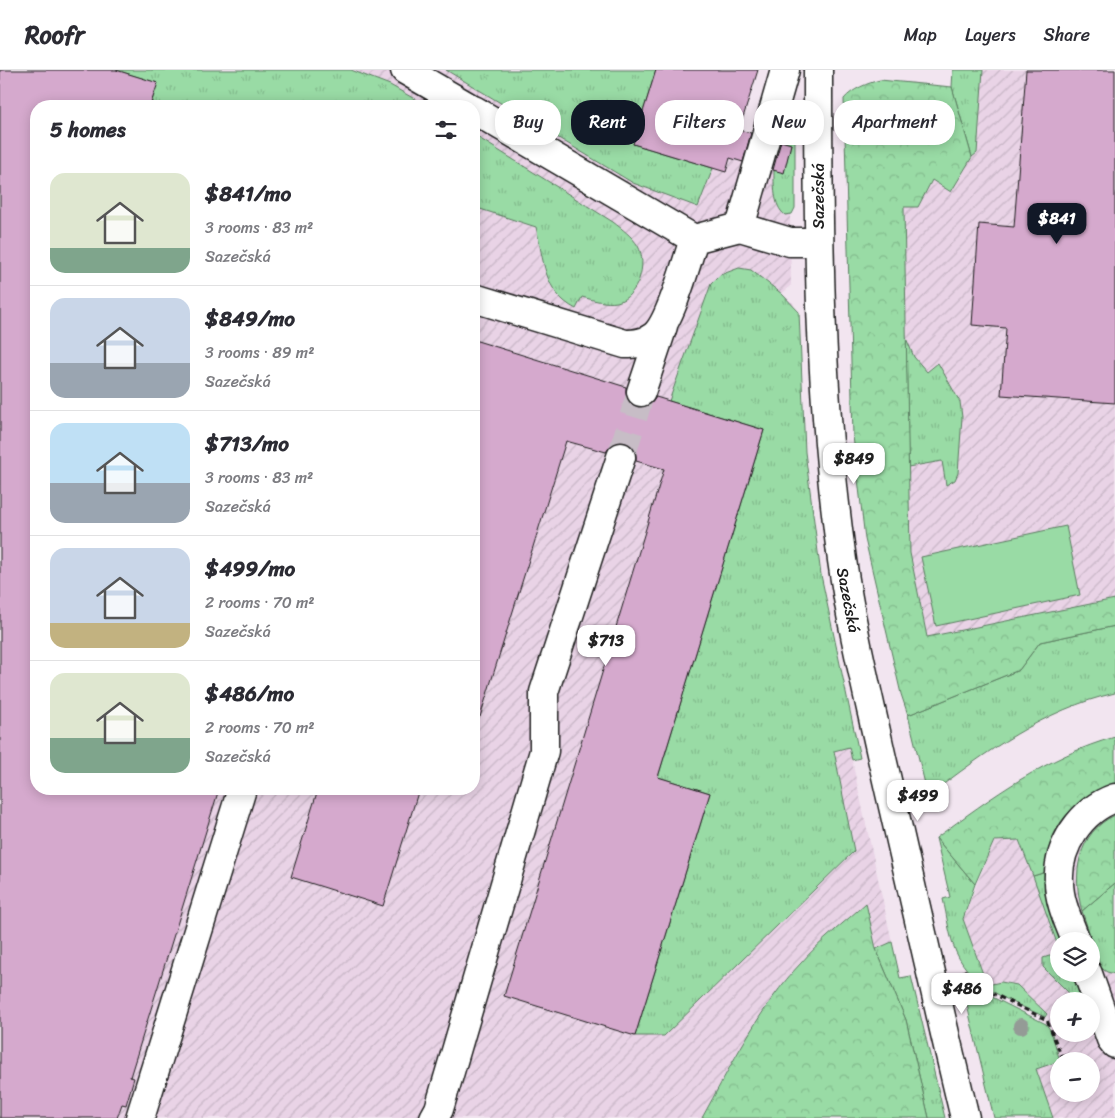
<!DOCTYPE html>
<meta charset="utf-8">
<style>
body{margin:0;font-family:Sriracha,sans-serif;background:#f2f2f3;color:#2b2b33;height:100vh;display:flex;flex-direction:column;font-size:19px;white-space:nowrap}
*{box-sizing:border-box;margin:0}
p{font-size:16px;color:#7c7c81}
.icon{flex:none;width:28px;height:28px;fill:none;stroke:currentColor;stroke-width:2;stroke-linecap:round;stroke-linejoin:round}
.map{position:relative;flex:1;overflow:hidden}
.side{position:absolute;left:30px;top:30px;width:450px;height:695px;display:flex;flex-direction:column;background:#fff;border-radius:20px;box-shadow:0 2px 12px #0003}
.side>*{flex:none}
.banner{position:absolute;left:495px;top:30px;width:475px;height:45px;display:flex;gap:10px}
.fabs{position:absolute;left:1050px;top:862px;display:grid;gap:10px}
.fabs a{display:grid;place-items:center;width:50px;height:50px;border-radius:50%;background:#fff;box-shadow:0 2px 12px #0003;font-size:25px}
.price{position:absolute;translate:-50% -42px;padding:0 11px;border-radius:10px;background:#fff;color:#222;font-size:16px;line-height:32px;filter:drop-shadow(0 1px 2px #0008)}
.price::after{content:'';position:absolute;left:50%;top:30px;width:15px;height:11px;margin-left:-8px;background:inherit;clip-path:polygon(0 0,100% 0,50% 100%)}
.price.selected{background:#111827;color:#fff}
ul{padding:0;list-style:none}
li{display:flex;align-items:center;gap:15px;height:125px;padding:0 20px}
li+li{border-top:1px solid #e1e1e2}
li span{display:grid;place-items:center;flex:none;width:140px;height:100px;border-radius:15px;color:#555}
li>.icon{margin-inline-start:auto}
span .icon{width:60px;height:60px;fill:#fffc;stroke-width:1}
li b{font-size:21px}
h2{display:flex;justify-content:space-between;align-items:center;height:60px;padding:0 20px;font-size:21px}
.chip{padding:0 18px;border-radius:20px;background:#fff;box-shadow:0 2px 12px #0003;font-size:18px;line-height:45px}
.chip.selected{background:#111827;color:#fff}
header{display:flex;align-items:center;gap:30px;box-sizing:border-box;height:70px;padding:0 25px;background:#fff;border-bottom:1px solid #e1e1e2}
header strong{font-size:24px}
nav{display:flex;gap:28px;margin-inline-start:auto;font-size:18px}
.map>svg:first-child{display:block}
.industrial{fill:url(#industrial-furrows);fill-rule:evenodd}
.grass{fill:url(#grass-tufts);stroke:#5a7c60}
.forest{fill:url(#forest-crowns);stroke:#5a7c60}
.pitch{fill:#99dba5;stroke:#5a7c60}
.building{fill:#d5a9cd;stroke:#1c1c1c}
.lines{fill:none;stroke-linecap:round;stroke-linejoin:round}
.minor-tunnel{stroke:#c7bdc6;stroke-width:28;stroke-dasharray:28 14;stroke-linecap:butt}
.minor-casing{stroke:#1c1c1c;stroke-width:31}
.path{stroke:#1c1c1c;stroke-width:3;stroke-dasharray:5 4;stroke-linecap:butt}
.minor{stroke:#fff;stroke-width:28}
.tree{fill:#949b96}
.labels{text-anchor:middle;stroke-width:4;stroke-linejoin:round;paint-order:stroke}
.street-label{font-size:16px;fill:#1c1c1c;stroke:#fff}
</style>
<header>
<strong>Roofr</strong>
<nav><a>Map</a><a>Layers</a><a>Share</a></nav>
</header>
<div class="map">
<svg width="1115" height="1048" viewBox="0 0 1115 1048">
<defs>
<pattern id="industrial-furrows" width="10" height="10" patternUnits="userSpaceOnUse" patternTransform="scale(1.25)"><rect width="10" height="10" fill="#e9d3e6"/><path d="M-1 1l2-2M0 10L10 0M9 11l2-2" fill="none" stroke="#c7b5c5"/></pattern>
<pattern id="grass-tufts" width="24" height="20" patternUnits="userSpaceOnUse" patternTransform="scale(1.25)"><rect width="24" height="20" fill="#99dba5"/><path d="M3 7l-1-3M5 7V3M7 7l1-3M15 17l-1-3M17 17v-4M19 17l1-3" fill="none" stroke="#83bb8d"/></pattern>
<pattern id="forest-crowns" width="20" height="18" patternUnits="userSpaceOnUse" patternTransform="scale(1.25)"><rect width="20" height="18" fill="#99dba5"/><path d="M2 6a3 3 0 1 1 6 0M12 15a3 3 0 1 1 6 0" fill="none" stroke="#83bb8d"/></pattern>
</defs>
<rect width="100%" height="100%" fill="#f2e5f0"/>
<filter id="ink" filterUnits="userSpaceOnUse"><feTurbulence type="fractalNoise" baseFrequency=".02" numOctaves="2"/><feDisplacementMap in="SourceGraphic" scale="10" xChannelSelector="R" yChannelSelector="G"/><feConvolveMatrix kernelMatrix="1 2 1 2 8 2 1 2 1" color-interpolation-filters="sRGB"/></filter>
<g filter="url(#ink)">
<path class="industrial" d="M 0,0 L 585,0 L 634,74 L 726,102 L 730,88 L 774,100 L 778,137 L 783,144 L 790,145 L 791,215 L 782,224 L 794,234 L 796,378 L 849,677 L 892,872 L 876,879 L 865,834 L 800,893 L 768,936 L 735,987 L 702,1048 L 0,1048 ZM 36,36 L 474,36 L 474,719 L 36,719 Z
M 953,0 L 1115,0 L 1115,529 L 927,568 L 910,483 L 902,11 L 952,17 Z
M 1115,715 L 1115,1048 L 1053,1048 L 1036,999 L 1060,990 L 1047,944 L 1017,915 L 1001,912 L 987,916 L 963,849 L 994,771 L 1019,770 L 1033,805 L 1046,785 L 1055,761 L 1070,739 L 1091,723 ZM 1059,871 L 1091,871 L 1091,904 L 1059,904 ZM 1059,931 L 1091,931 L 1091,964 L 1059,964 ZM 1059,991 L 1091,991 L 1091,1024 L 1059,1024 Z"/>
<path class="grass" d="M 116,0 L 351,0 L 390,15 L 427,36 L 156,36 L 151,35 L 157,13 Z
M 446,0 L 656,0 L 633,74 L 713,98 L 698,137 L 633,113 Z
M 953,0 L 983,0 L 977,83 L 972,87 L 952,17 Z
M 792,53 L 795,60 L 795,138 L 792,144 L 785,145 C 773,136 774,114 774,100 L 784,102 L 791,74 L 783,72 L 789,55 Z
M 474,65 L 613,152 C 622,159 632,166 638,176 C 648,194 638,227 617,232 C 606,234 593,230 582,227 L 576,239 C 543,222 544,190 536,157 L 474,137 Z
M 739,198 L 751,200 L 782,224 L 799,242 L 805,382 L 821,505 L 860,688 L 852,690 L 849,677 L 834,681 L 854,781 L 664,966 L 635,966 L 710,723 L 658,707 L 764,360 L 669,331 L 711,214 L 720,205 Z
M 906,268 L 914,287 L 927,302 L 938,293 L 960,332 L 962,347 L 958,403 L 955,410 L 946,415 L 942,391 L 908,397 Z
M 1115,556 L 1115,623 C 1045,639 984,683 928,726 L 908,645 L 1019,600 L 1040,572 Z
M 936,768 L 975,814 L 963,849 L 987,915 L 1001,912 L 1017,915 L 1047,944 L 1045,947 C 1011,931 972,918 956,882 C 949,866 947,846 943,829 L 950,827 Z
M 1046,802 L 1066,871 L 1059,871 L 1059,879 L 1033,806 Z
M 1115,813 L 1115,904 L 1107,902 L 1101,898 L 1082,841 Z
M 892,872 L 900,908 L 911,906 L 945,1048 L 929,1048 L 906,950 L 876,879 Z
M 1059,883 L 1059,904 L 1078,904 L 1083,929 L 1075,929 L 1043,897 L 1043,888 Z
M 963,910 L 968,910 L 988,925 L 1046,954 L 1051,961 L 1060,991 L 1036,999 L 1053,1048 L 994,1048 L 962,914 Z"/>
<path class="forest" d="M 880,10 L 952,17 L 972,87 L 951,122 L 932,110 L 918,137 L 904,137 L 910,483 L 927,567 L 1115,529 L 1115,556 L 1040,572 L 1019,600 L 908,645 L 901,624 L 865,469 L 853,366 L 844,29 C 852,19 868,13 880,10 Z
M 1115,667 L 1115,715 C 1073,730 1047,755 1046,802 L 1033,806 L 1019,770 L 994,771 L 975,814 L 936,768 C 991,727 1048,686 1115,667 Z
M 1115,745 L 1115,813 L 1082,841 C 1072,804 1077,763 1115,745 Z
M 866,833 L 876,879 L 906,950 L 929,1048 L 702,1048 C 730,997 761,935 801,893 C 820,871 844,853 866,833 Z"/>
<path class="pitch" d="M 1066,456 L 1080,525 L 936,556 L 921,487 Z"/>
<path class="building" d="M 0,0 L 116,0 L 158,13 L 150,36 L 36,36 L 36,719 L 219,719 L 130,1007 L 134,1008 L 126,1035 L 122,1034 L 117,1048 L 0,1048 Z
M 656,0 L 758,0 L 739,60 L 751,63 L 743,92 L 730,88 L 726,102 L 633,74 Z
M 1026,0 L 1115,0 L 1115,333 L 1001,325 L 1006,258 L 972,255 L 979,154 L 1014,157 Z
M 781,71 L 791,74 L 784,103 L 773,100 Z
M 474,270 L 626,317 L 626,326 L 629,332 L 637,337 L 645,337 L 651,334 L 656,327 L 764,360 L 658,707 L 710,723 L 635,966 L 504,926 L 664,399 L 636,391 L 636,383 L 633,377 L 625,372 L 618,372 L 611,375 L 606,382 L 566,371 L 480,647 L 474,646 Z
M 318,719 L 419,719 L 383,836 L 291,807 Z"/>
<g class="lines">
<path class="minor-tunnel" d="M 621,387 L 641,322"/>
<g class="minor-casing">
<path id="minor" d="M 405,0 L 467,36
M 818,0 C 818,164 819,328 842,490 C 851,555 867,620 881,684 C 908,806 936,927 965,1048
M 474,40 L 694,169 L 740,157 L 790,172 L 818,172
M 740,157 L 785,0
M 474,228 L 625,274 C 636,274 645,273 654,266 C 670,253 687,191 694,169
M 641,322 L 663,256
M 1076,871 C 1069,852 1059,832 1059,812 C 1057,776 1081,740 1115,728
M 1088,904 L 1111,969 L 1115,974
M 140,1048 L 242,719
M 434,1048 L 439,1039 L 544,681 L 544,622 L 621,387"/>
</g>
<path class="path" d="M 964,900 L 985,920 L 1047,950 L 1061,985 L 1079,988"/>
<use href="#minor" class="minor"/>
</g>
<circle class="tree" cx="1021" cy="956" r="8"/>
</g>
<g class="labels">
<g class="street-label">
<text transform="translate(818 126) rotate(-90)" y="6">Sazečská</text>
<text transform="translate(849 530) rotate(79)" y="6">Sazečská</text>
</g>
</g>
</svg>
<div class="fabs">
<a><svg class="icon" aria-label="layers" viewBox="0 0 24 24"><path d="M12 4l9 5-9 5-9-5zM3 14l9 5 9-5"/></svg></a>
<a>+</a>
<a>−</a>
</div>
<b class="price selected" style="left:1057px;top:175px">$841</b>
<b class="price" style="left:854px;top:415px">$849</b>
<b class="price" style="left:606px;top:597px">$713</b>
<b class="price" style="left:918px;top:752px">$499</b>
<b class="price" style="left:962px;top:945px">$486</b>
<div class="banner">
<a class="chip">Buy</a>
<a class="chip selected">Rent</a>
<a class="chip">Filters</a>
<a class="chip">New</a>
<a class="chip">Apartment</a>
</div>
<section class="side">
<h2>5 homes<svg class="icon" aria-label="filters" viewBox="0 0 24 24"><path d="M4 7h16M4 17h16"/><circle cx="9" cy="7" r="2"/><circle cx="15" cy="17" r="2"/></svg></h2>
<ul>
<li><span style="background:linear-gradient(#dfe7d0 75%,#7fa58c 0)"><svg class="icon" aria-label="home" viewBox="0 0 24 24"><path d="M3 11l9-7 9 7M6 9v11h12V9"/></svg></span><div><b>$841/mo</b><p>3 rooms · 83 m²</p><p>Sazečská</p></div></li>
<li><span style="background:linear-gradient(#c9d6e8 65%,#9aa5b1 0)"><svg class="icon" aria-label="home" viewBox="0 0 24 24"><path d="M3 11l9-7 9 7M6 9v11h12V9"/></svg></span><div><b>$849/mo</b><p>3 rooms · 89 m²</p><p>Sazečská</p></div></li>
<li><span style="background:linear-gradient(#bfe0f5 60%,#9aa5b1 0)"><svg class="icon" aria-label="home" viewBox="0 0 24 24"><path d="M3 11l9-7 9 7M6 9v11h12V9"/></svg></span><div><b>$713/mo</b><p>3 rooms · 83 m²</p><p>Sazečská</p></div></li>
<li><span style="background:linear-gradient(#c9d6e8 75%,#c2b280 0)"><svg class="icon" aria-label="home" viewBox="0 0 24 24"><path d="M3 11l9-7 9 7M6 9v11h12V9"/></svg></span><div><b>$499/mo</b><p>2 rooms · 70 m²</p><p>Sazečská</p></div></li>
<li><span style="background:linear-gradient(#dfe7d0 65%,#7fa58c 0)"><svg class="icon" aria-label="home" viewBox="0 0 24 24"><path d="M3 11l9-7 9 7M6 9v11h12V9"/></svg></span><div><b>$486/mo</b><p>2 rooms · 70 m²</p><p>Sazečská</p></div></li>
</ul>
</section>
</div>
